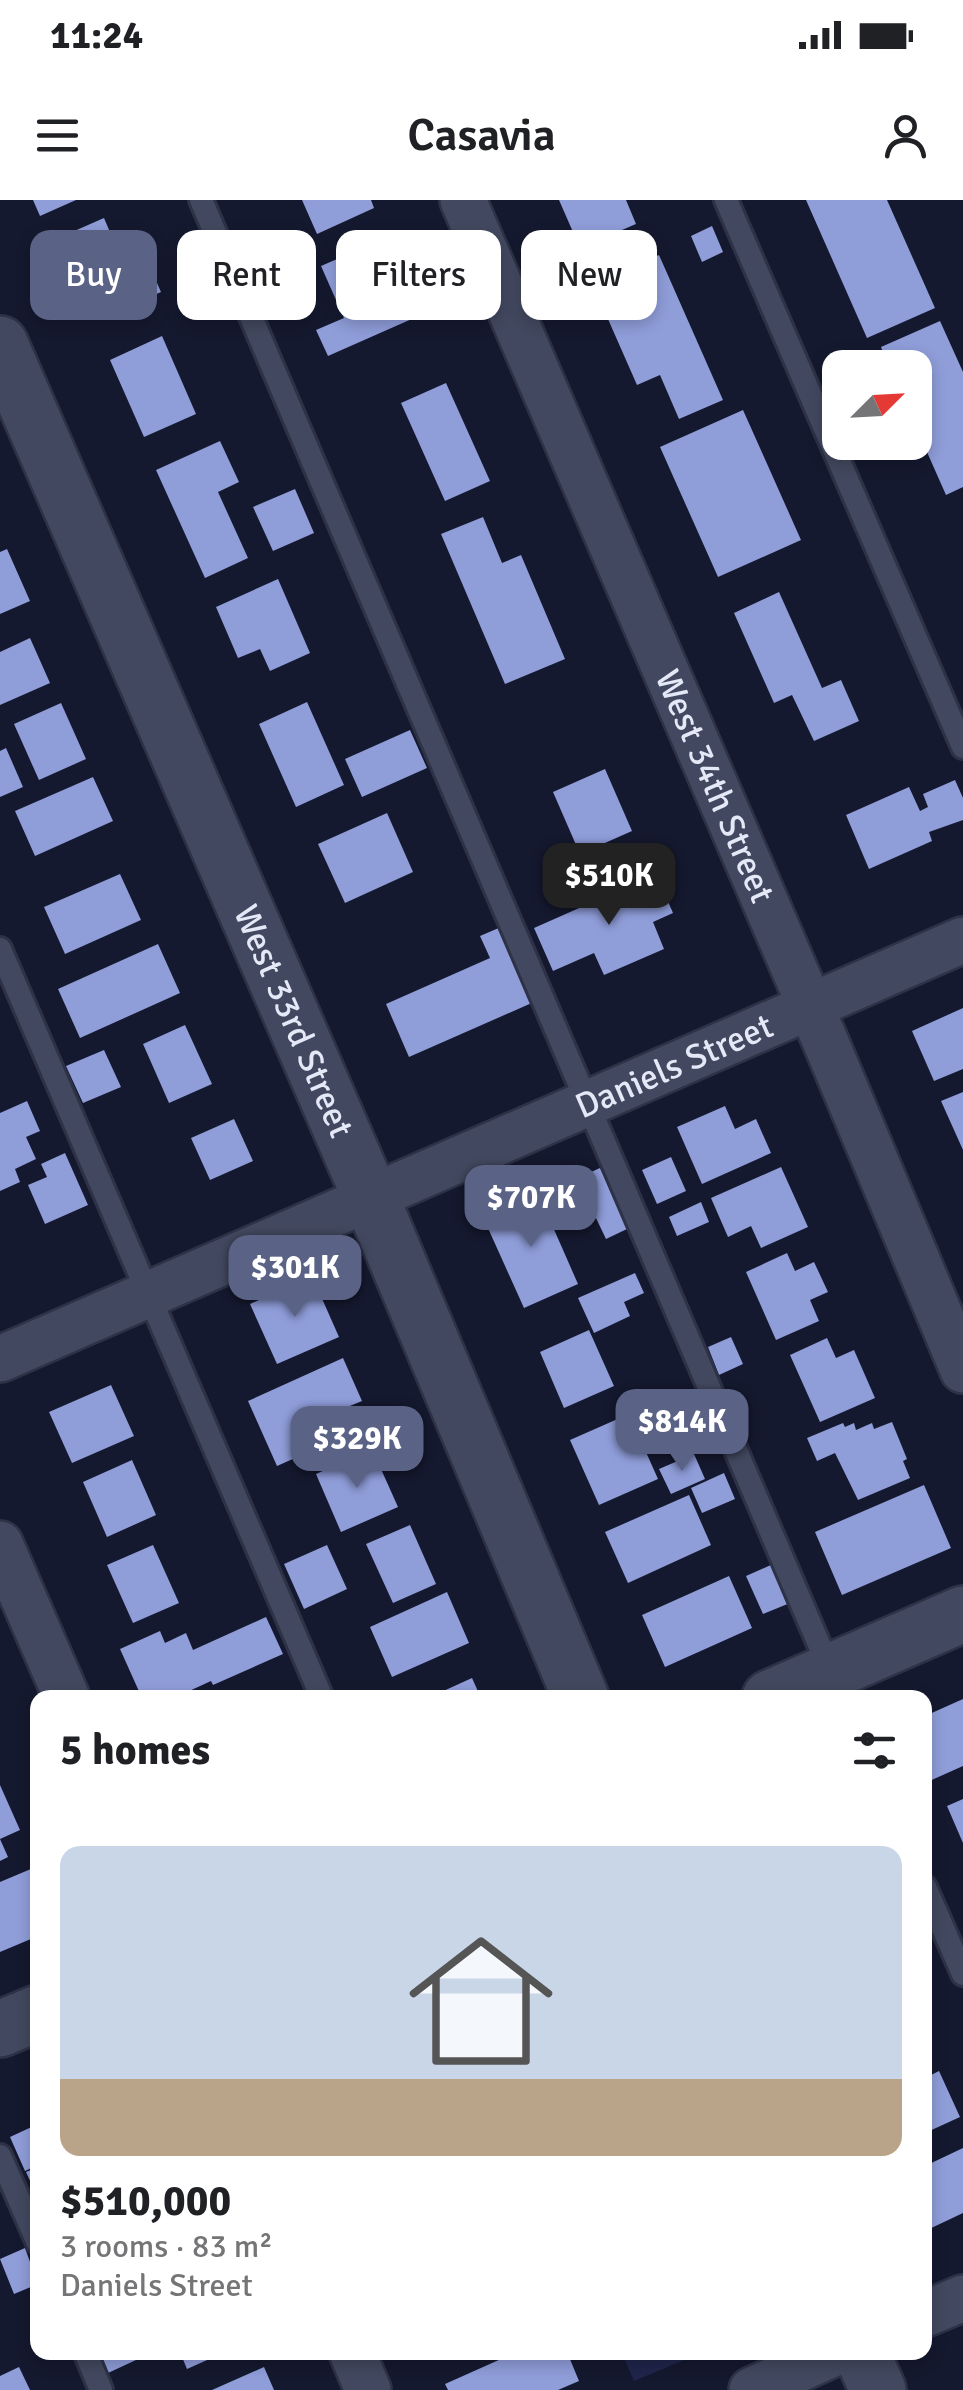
<!DOCTYPE html>
<meta charset="utf-8">
<style>
body{margin:0;font-family:Signika,sans-serif;background:#f6f6f6;color:#202124;height:100vh;display:flex;flex-direction:column;font-size:38px;white-space:nowrap}
*{box-sizing:border-box;margin:0}
p{font-size:32px;color:#757577}
.icon{flex:none;width:55px;height:55px;fill:none;stroke:currentColor;stroke-width:2;stroke-linecap:round;stroke-linejoin:round}
.map{position:relative;flex:1;overflow:hidden}
.panel{position:absolute;left:30px;top:1490px;width:902px;height:670px;display:flex;flex-direction:column;background:#fff;border-radius:20px;box-shadow:0 5px 15px #0003}
.panel>*{flex:none}
.banner{position:absolute;left:30px;top:30px;width:905px;height:90px;display:flex;gap:20px}
.needle{width:65px;rotate:66deg}
.fabs{position:absolute;left:822px;top:150px;display:grid;gap:20px}
.fabs a{display:grid;place-items:center;width:110px;height:110px;border-radius:20px;background:#fff;box-shadow:0 5px 15px #0003;font-size:50px}
.price{position:absolute;translate:-50% -85px;padding:0 22px;border-radius:20px;background:#5a6286;color:#fff;font-size:32px;line-height:65px;filter:drop-shadow(0 2px 5px #0008)}
.price::after{content:'';position:absolute;left:50%;top:60px;width:30px;height:22px;margin-left:-15px;background:inherit;clip-path:polygon(0 0,100% 0,50% 100%)}
.price.active{background:#222;color:#fff}
ul{padding:0;list-style:none}
li{display:grid;align-content:center;gap:20px;height:530px;padding:0 30px}
li span{display:grid;place-items:center;height:310px;border-radius:20px;color:#555}
li>.icon{margin-inline-start:auto}
span .icon{width:180px;height:180px;fill:#fffc;stroke-width:1}
li b{font-size:42px}
h2{display:flex;justify-content:space-between;align-items:center;height:120px;padding:0 30px;font-size:42px}
.pill{padding:0 35px;border-radius:20px;background:#fff;box-shadow:0 5px 15px #0003;font-size:35px;line-height:90px}
.pill.active{background:#5a6286;color:#fff}
.status{display:flex;justify-content:space-between;align-items:center;height:70px;padding:0 50px;background:#fff;direction:ltr}
.status svg{height:28px;fill:currentColor}
header{display:flex;justify-content:space-between;align-items:center;height:130px;padding:0 30px;background:#fff;font-size:45px;font-weight:600}
.map>svg:first-child{display:block}
.green{fill:#1f254b}
.building{fill:#8f9dd9}
.lines{fill:none;stroke-linecap:round;stroke-linejoin:round}
.service-casing{stroke:#2e3247;stroke-width:28}
.minor-casing{stroke:#2e3247;stroke-width:50}
.tertiary-casing{stroke:#2e3247;stroke-width:60}
.service{stroke:#42485f;stroke-width:22}
.minor{stroke:#42485f;stroke-width:45}
.tertiary{stroke:#42485f;stroke-width:55}
.labels{text-anchor:middle;stroke-width:10;stroke-linejoin:round;paint-order:stroke}
.street-label{font-size:35px;fill:#e4e8f7;stroke:#0c1025}
</style>
<div class="status"><b>11:24</b><svg viewBox="0 0 49 12"><path d="M0 12V9h3v3zM5 12V6h3v6zM10 12V3h3v9zM15 12V0h3v12zM26 1h20v11H26zM47 4h2v5h-2z"/></svg></div>
<header><svg class="icon" aria-label="menu" viewBox="0 0 24 24"><path d="M4 6h16M4 12h16M4 18h16"/></svg>Casavia<svg class="icon" aria-label="person" viewBox="0 0 24 24"><circle cx="12" cy="8" r="4"/><path d="M4 21q1-7 8-7t8 7"/></svg></header>
<div class="map">
<svg width="963" height="2190" viewBox="0 0 963 2190">
<rect width="100%" height="100%" fill="#15192f"/>
<path class="green" d="M 622,2153 L 701,2153 L 634,2181 Z"/>
<path class="building" d="M 33,0 L 76,0 L 40,16 Z
M 302,0 L 371,0 L 374,8 L 317,34 Z
M 559,0 L 626,0 L 636,24 L 580,48 Z
M 806,0 L 887,0 L 935,108 L 867,138 Z
M 104,18 L 115,44 L 136,35 L 161,92 L 113,113 L 105,93 L 84,102 L 56,39 Z
M 712,26 L 723,52 L 702,62 L 691,36 Z
M 379,41 L 414,118 L 328,156 L 316,130 L 344,118 L 321,66 Z
M 659,55 L 723,200 L 679,219 L 660,175 L 637,185 L 593,85 Z
M 940,121 L 963,172 L 963,287 L 946,295 L 915,225 L 915,168 L 889,168 L 881,147 Z
M 162,136 L 196,214 L 144,237 L 110,160 Z
M 446,183 L 490,281 L 445,301 L 401,203 Z
M 743,210 L 801,340 L 718,377 L 660,247 Z
M 220,241 L 239,282 L 218,292 L 248,358 L 205,378 L 156,270 Z
M 295,289 L 314,333 L 273,351 L 253,307 Z
M 483,317 L 502,363 L 521,355 L 565,459 L 505,484 L 441,334 Z
M 7,349 L 30,401 L 0,414 L 0,352 Z
M 278,379 L 310,453 L 270,471 L 260,449 L 238,458 L 216,407 Z
M 779,392 L 822,488 L 841,480 L 859,521 L 814,541 L 792,495 L 774,503 L 734,413 Z
M 30,438 L 50,483 L 0,505 L 0,452 Z
M 307,502 L 344,585 L 296,607 L 259,524 Z
M 61,503 L 86,559 L 39,580 L 14,524 Z
M 410,530 L 427,568 L 362,597 L 345,559 Z
M 6,548 L 23,587 L 0,597 L 0,551 Z
M 605,569 L 632,631 L 580,654 L 553,592 Z
M 93,577 L 113,621 L 35,656 L 15,611 Z
M 955,580 L 963,598 L 963,620 L 929,632 L 932,641 L 869,669 L 846,615 L 909,587 L 920,611 L 928,607 L 923,594 Z
M 387,613 L 413,672 L 345,703 L 318,644 Z
M 120,674 L 141,720 L 65,754 L 44,707 Z
M 656,674 L 673,713 L 653,722 L 664,749 L 604,775 L 594,753 L 553,771 L 534,728 Z
M 501,727 L 534,802 L 409,857 L 386,804 L 490,758 L 480,736 Z
M 158,744 L 180,793 L 80,838 L 58,789 Z
M 963,808 L 963,869 L 934,881 L 912,831 Z
M 185,825 L 212,884 L 169,903 L 143,844 Z
M 104,850 L 121,887 L 83,903 L 66,866 Z
M 963,892 L 963,950 L 941,901 Z
M 27,901 L 40,931 L 26,937 L 36,959 L 15,969 L 20,982 L 0,991 L 0,913 Z
M 725,906 L 735,929 L 756,919 L 771,953 L 702,984 L 677,927 Z
M 234,919 L 253,961 L 210,980 L 191,938 Z
M 65,953 L 88,1005 L 45,1024 L 28,985 L 47,977 L 41,964 Z
M 671,957 L 686,991 L 657,1004 L 642,970 Z
M 781,967 L 808,1027 L 761,1048 L 751,1026 L 728,1037 L 711,998 Z
M 600,968 L 627,1029 L 606,1039 L 596,1018 L 578,1026 L 560,986 Z
M 538,993 L 578,1084 L 524,1108 L 483,1017 Z
M 701,1002 L 709,1022 L 677,1036 L 669,1017 Z
M 787,1053 L 795,1071 L 814,1062 L 828,1092 L 810,1100 L 819,1121 L 776,1140 L 746,1072 Z
M 635,1073 L 644,1093 L 624,1102 L 630,1116 L 594,1133 L 578,1098 Z
M 312,1076 L 339,1137 L 277,1164 L 250,1104 Z
M 589,1130 L 614,1186 L 564,1208 L 540,1152 Z
M 731,1137 L 743,1164 L 719,1175 L 708,1147 Z
M 827,1138 L 836,1158 L 854,1150 L 875,1198 L 820,1222 L 790,1155 Z
M 343,1158 L 362,1201 L 345,1208 L 356,1231 L 277,1266 L 248,1201 Z
M 111,1185 L 134,1236 L 72,1263 L 49,1212 Z
M 629,1214 L 658,1279 L 599,1305 L 570,1240 Z
M 892,1222 L 907,1259 L 903,1261 L 910,1278 L 858,1300 L 835,1253 L 817,1261 L 807,1238 L 843,1223 L 845,1227 L 854,1223 L 856,1230 L 872,1223 L 874,1229 Z
M 372,1249 L 398,1307 L 341,1332 L 316,1274 Z
M 694,1254 L 705,1279 L 671,1294 L 659,1269 Z
M 132,1260 L 156,1315 L 107,1337 L 83,1282 Z
M 724,1273 L 735,1299 L 702,1313 L 691,1288 Z
M 924,1285 L 951,1348 L 842,1395 L 815,1332 Z
M 689,1295 L 711,1345 L 628,1383 L 605,1332 Z
M 410,1325 L 436,1384 L 393,1403 L 366,1344 Z
M 153,1345 L 179,1403 L 133,1423 L 107,1365 Z
M 327,1345 L 347,1389 L 304,1409 L 284,1364 Z
M 773,1364 L 790,1403 L 763,1414 L 746,1376 Z
M 729,1376 L 752,1428 L 665,1467 L 642,1415 Z
M 447,1392 L 469,1443 L 392,1477 L 370,1427 Z
M 266,1417 L 283,1454 L 213,1485 L 211,1481 L 174,1498 L 142,1498 L 120,1449 L 160,1431 L 165,1443 L 186,1433 L 193,1450 Z
M 472,1478 L 481,1498 L 428,1498 Z
M 963,1499 L 963,1566 L 925,1583 L 925,1516 Z
M 0,1585 L 20,1630 L 0,1639 L 8,1657 L 0,1661 Z
M 963,1599 L 963,1643 L 947,1606 Z
M 38,1666 L 38,1736 L 0,1752 L 0,1682 Z
M 939,1871 L 960,1917 L 925,1933 L 925,1878 Z
M 38,1924 L 38,1965 L 25,1971 L 10,1937 Z
M 963,1948 L 963,2013 L 925,2031 L 925,1966 Z
M 38,1967 L 38,1998 L 26,1972 Z
M 25,2048 L 38,2084 L 14,2094 L 0,2059 Z
M 99,2152 L 132,2152 L 136,2160 L 108,2173 Z
M 180,2152 L 225,2152 L 187,2169 Z
M 517,2152 L 567,2152 L 579,2181 L 558,2190 L 448,2190 L 445,2184 Z
M 19,2167 L 30,2190 L 0,2190 L 0,2176 Z
M 264,2167 L 274,2190 L 212,2190 Z"/>
<g class="lines">
<g class="service-casing">
<path id="service" d="M 201,0 L 842,1498
M 726,0 L 963,547
M 0,749 L 322,1498
M 925,1687 L 963,1774
M 0,1956 L 38,2043
M 85,2152 L 101,2190"/>
</g>
<g class="minor-casing">
<g id="minor">
<path id="s1" d="M 463,0 L 827,845 L 963,1170"/>
<path id="s2" d="M 0,1159 L 963,740"/>
<path d="M 0,1344 L 67,1498"/>
<path d="M 925,2114 L 963,2098"/>
<path d="M 352,2152 L 368,2190"/>
<path d="M 752,2190 L 837,2152"/>
</g>
</g>
<g class="tertiary-casing">
<g id="tertiary">
<path id="s3" d="M 0,144 L 371,998 L 581,1498"/>
<path d="M 770,1498 L 963,1414"/>
<path d="M 0,1829 L 38,1813"/>
<path d="M 861,2152 L 878,2190"/>
</g>
</g>
<use href="#service" class="service"/>
<use href="#minor" class="minor"/>
<use href="#tertiary" class="tertiary"/>
</g>
<g class="labels">
<g class="street-label">
<text dy="12" stroke="none"><textPath href="#s1" startOffset="638">West 34th Street</textPath></text>
<text dy="12" stroke="none"><textPath href="#s3" startOffset="738">West 33rd Street</textPath></text>
<text dy="12" stroke="none"><textPath href="#s2" startOffset="735">Daniels Street</textPath></text>
</g>
</g>
</svg>
<div class="fabs">
<a><svg class="needle" viewBox="-14 -14 28 28"><path d="M0-13l5 13h-10z" fill="#e53935"/><path d="M0 13l5-13h-10z" fill="#757577"/></svg></a>
</div>
<b class="price active" style="left:609px;top:728px">$510K</b>
<b class="price" style="left:531px;top:1050px">$707K</b>
<b class="price" style="left:295px;top:1120px">$301K</b>
<b class="price" style="left:682px;top:1274px">$814K</b>
<b class="price" style="left:357px;top:1291px">$329K</b>
<div class="banner">
<a class="pill active">Buy</a>
<a class="pill">Rent</a>
<a class="pill">Filters</a>
<a class="pill">New</a>
</div>
<section class="panel">
<h2>5 homes<svg class="icon" aria-label="filters" viewBox="0 0 24 24"><path d="M4 7h16M4 17h16"/><circle cx="9" cy="7" r="2"/><circle cx="15" cy="17" r="2"/></svg></h2>
<ul>
<li><span style="background:linear-gradient(#c9d6e8 75%,#b9a48a 0)"><svg class="icon" aria-label="home" viewBox="0 0 24 24"><path d="M3 11l9-7 9 7M6 9v11h12V9"/></svg></span><div><b>$510,000</b><p>3 rooms · 83 m²</p><p>Daniels Street</p></div></li>
</ul>
</section>
</div>
